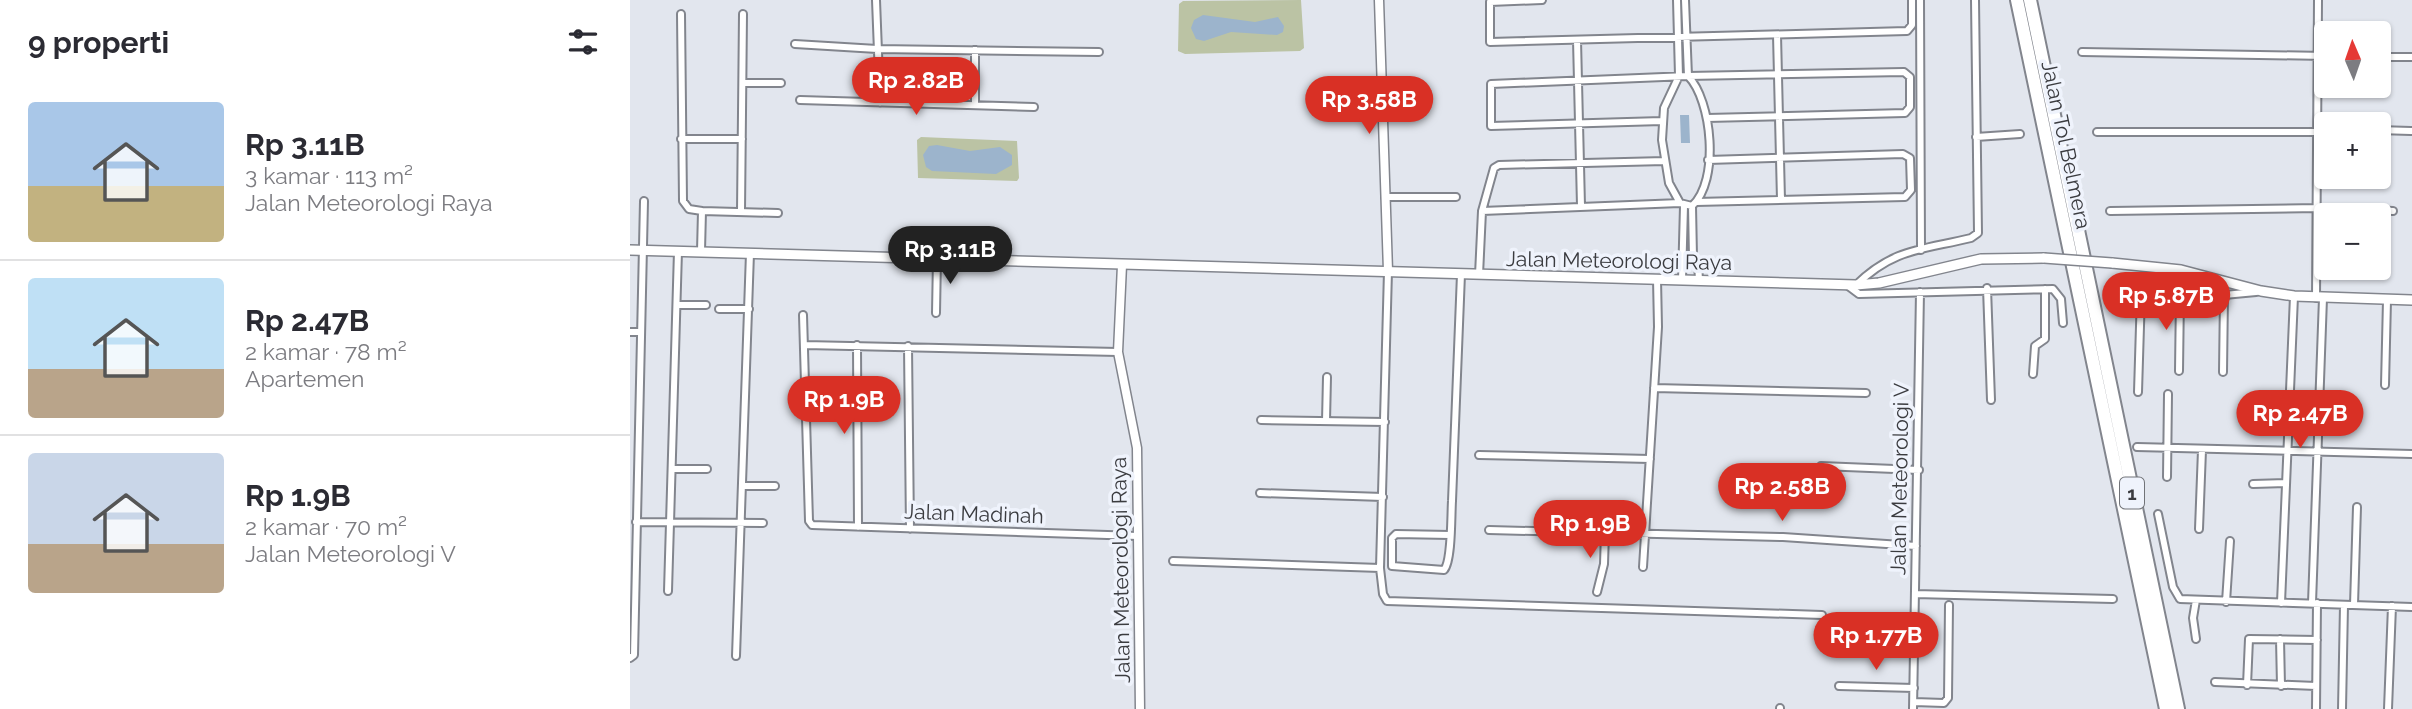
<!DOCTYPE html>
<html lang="id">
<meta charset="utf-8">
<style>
body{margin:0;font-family:Raleway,sans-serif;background:#f2f2f3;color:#2b2b33;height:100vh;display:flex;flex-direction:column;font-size:26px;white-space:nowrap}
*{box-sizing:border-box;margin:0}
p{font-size:23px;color:#7c7c81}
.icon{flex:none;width:38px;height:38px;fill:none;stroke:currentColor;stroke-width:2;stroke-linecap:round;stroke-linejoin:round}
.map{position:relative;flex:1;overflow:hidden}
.sheet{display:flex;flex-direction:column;background:#fff;width:630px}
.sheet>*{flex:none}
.needle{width:46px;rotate:358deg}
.fabs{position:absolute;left:1684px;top:21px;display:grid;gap:14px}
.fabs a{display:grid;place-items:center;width:77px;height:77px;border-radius:7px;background:#fff;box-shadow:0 2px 5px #0004;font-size:35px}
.price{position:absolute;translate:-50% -60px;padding:0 16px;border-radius:24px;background:#d93025;color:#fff;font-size:23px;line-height:46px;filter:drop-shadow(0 2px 4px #0008)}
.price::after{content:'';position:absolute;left:50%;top:42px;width:21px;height:16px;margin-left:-10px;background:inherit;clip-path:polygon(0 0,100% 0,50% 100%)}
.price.current{background:#222;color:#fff}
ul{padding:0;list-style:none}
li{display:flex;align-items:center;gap:21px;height:175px;padding:0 28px}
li+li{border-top:2px solid #e1e1e2}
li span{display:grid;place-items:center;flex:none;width:196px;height:140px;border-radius:7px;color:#555}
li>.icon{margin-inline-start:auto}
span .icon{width:84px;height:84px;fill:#fffc;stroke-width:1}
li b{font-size:30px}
h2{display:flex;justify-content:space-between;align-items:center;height:84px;padding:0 28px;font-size:30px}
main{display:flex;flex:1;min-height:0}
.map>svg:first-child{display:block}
.green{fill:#bbc3a4}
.water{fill:#9cb4cc}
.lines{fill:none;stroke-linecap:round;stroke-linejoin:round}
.minor-casing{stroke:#82858d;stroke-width:10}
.tertiary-casing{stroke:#82858d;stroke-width:11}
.secondary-casing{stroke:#82858d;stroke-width:12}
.motorway-casing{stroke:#82858d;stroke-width:16}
.minor{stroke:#fff;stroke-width:6}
.tertiary{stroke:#fff;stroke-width:8}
.secondary{stroke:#fff;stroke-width:9}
.motorway{stroke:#fff;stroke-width:12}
.secondary-bridge-casing{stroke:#82858d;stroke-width:12;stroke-linecap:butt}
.secondary-bridge{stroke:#fff;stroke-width:9}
.labels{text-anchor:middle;stroke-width:7;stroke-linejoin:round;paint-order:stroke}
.shield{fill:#eff3fc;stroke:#717378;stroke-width:2}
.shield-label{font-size:19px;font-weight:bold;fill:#3b3c40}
.street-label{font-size:21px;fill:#3b3c40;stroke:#eff3fc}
</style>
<main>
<section class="sheet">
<h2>9 properti<svg class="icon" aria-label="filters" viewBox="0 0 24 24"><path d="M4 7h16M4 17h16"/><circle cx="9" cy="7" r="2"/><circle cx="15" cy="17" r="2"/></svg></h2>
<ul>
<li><span style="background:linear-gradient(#a9c7e8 60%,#c2b280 0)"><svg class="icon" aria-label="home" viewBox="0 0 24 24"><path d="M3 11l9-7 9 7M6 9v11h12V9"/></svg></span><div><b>Rp 3.11B</b><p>3 kamar · 113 m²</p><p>Jalan Meteorologi Raya</p></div></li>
<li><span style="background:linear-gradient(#bfe0f5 65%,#b9a48a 0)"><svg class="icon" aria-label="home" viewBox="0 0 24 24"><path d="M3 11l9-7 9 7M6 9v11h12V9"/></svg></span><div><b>Rp 2.47B</b><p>2 kamar · 78 m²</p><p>Apartemen</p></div></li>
<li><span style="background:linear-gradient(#c9d6e8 65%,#b9a48a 0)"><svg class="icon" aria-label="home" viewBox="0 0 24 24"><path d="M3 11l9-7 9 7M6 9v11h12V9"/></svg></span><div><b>Rp 1.9B</b><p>2 kamar · 70 m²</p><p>Jalan Meteorologi V</p></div></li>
</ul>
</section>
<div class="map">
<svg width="1782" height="709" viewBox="0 0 1782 709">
<rect width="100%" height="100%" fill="#e2e6ee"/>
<path class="green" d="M 671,0 L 674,48 L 670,51 L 555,54 L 548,51 L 549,4 L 553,1 Z
M 291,137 L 387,141 L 389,178 L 387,181 L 288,178 L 287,140 Z"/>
<path class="water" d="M 573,15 L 625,22 L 648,17 L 654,26 L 653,32 L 647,35 L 601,32 L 574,41 L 566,39 L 561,28 L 564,20 Z
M 1050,115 L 1059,115 L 1060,143 L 1051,143 Z
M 307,145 L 340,151 L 370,147 L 382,155 L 382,165 L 366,174 L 302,171 L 296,167 L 293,155 L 299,146 Z"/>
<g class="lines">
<g class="minor-casing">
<path id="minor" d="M 246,0 L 250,103
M 912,0 L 860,2 L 860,42 L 1277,31 L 1282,25 L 1282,0
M 1047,0 L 1049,76 L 1034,108 L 1032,140 L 1039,183 L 1050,203 L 1062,206 C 1090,181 1082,100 1058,76 L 1055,0
M 1290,0 L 1291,250
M 51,14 L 53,201 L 59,209 L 72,211 L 71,251
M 1147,35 L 1151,200
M 947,40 L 951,206
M 165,44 L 247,49 L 469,52
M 345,50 L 345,105
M 1452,52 L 1696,56
M 1748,57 L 1782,57
M 114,83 L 151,83
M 170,100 L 404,107
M 1032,121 L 861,126 L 861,84 L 1058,76 L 1274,72 L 1280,77 L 1280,107 L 1275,113 L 1077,118
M 1748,130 L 1781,131
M 1467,132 L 1696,132
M 1346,137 L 1390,134
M 51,139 L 112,139
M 755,197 L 826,197
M 1066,202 L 1275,197 L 1281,190 L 1280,158 L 1273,154 L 1078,160
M 1062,206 L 1063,257 L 1068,263 L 1069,280
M 72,211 L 148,213
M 111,211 L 113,14
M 852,211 L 1050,203
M 1480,211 L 1689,208 L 1763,211
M 758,271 L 750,568 L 753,594 L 757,601 L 1192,615
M 849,275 L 852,211 L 864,168 L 869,165 L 1035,161
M 1052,280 L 1054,206
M 1217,285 L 1229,294 L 1423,289 L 1431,299 L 1433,323
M 1226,285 C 1264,248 1292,250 1341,238 L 1348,233 L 1345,0
M 1357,288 L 1361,400
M 1499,292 L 1594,295 L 1626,292
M 1686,298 L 1688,0
M 48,305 L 76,305
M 89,309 L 119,309
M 306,313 L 307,258
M 173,315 L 179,521 L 182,525 L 508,536
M 0,332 L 11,332
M 175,345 L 488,352
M 227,345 L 228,527
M 278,346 L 280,529
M 1549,371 L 1550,294
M 1593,372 L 1594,295
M 1403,374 L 1405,346 L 1415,339 L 1415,289
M 1755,385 L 1757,300
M 1024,388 L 1236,393
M 1508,392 L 1511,293
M 631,420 L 755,422
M 696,421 L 697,377
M 1507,447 L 1782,454
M 849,455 L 1020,459
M 1191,466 L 1289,470
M 42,469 L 77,469
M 1537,477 L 1538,394
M 1623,484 L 1656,483
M 112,486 L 145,486
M 630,493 L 753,497
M 1528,514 L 1543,587 L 1550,599 L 1782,607
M 6,522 L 133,523
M 1569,529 L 1572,450
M 859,530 L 1153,537 L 1286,546
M 820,535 L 766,534 L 762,538 L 762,566 L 814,570 C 822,561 821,516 822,501 L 831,274
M 543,561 L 750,568
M 1013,567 L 1028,327 L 1027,279
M 38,591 L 48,251
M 967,592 L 974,564 L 975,532
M 1285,594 L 1483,599
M 1566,600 L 1563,618 L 1566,639
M 1596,602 L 1600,541
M 1651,603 L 1664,296
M 1682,603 L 1693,298
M 1724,605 L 1727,507
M 1650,639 L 1651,686
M 106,656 L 120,253
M 0,658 L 4,655 L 14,201
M 1585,682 L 1686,686
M 1617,685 L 1619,639 L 1687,640
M 1209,686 L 1284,688
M 1284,702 L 1314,703 L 1318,698 L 1319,605
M 1150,709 L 1150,708
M 1283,709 L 1290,292
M 1686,709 L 1687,603
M 1712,709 L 1714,605
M 1758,709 L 1762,606"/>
</g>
<g class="tertiary-casing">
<path id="tertiary" d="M 749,0 L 758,271
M 492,265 L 488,352 L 507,448 L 510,709"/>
</g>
<g class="secondary-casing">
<path id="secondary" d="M 0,250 L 1226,285 L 1249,283 L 1351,259 L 1414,258
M 1482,263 L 1551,270 L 1631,291 L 1664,296 L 1782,300"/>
</g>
<g class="motorway-casing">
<path id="motorway" d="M 1387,0 L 1536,709
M 1400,0 L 1548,709"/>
</g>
<use href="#minor" class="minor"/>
<use href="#tertiary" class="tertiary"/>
<use href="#secondary" class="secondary"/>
<use href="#motorway" class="motorway"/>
<g class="secondary-bridge-casing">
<path id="secondary-bridge" d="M 1414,258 L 1482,263"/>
</g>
<use href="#secondary-bridge" class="secondary-bridge"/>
</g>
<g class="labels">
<rect class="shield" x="1490" y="477.5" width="24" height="31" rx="5"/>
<g class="shield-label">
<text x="1502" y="500">1</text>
</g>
<g class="street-label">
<text transform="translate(1436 145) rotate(78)" y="7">Jalan Tol Belmera</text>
<text transform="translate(989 261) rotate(1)" y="7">Jalan Meteorologi Raya</text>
<text transform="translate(1270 479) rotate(-89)" y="7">Jalan Meteorologi V</text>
<text transform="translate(344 514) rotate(2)" y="7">Jalan Madinah</text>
<text transform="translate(491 570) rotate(-91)" y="7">Jalan Meteorologi Raya</text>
</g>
</g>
</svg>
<div class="fabs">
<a><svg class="needle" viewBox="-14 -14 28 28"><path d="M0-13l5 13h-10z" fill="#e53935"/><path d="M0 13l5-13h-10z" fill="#7c7c81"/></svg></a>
<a>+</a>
<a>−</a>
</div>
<b class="price" style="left:286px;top:117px">Rp 2.82B</b>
<b class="price" style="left:739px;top:136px">Rp 3.58B</b>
<b class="price current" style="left:320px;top:286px">Rp 3.11B</b>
<b class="price" style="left:1536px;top:332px">Rp 5.87B</b>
<b class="price" style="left:214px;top:436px">Rp 1.9B</b>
<b class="price" style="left:1670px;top:450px">Rp 2.47B</b>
<b class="price" style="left:1152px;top:523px">Rp 2.58B</b>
<b class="price" style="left:960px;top:560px">Rp 1.9B</b>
<b class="price" style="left:1246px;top:672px">Rp 1.77B</b>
</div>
</main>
